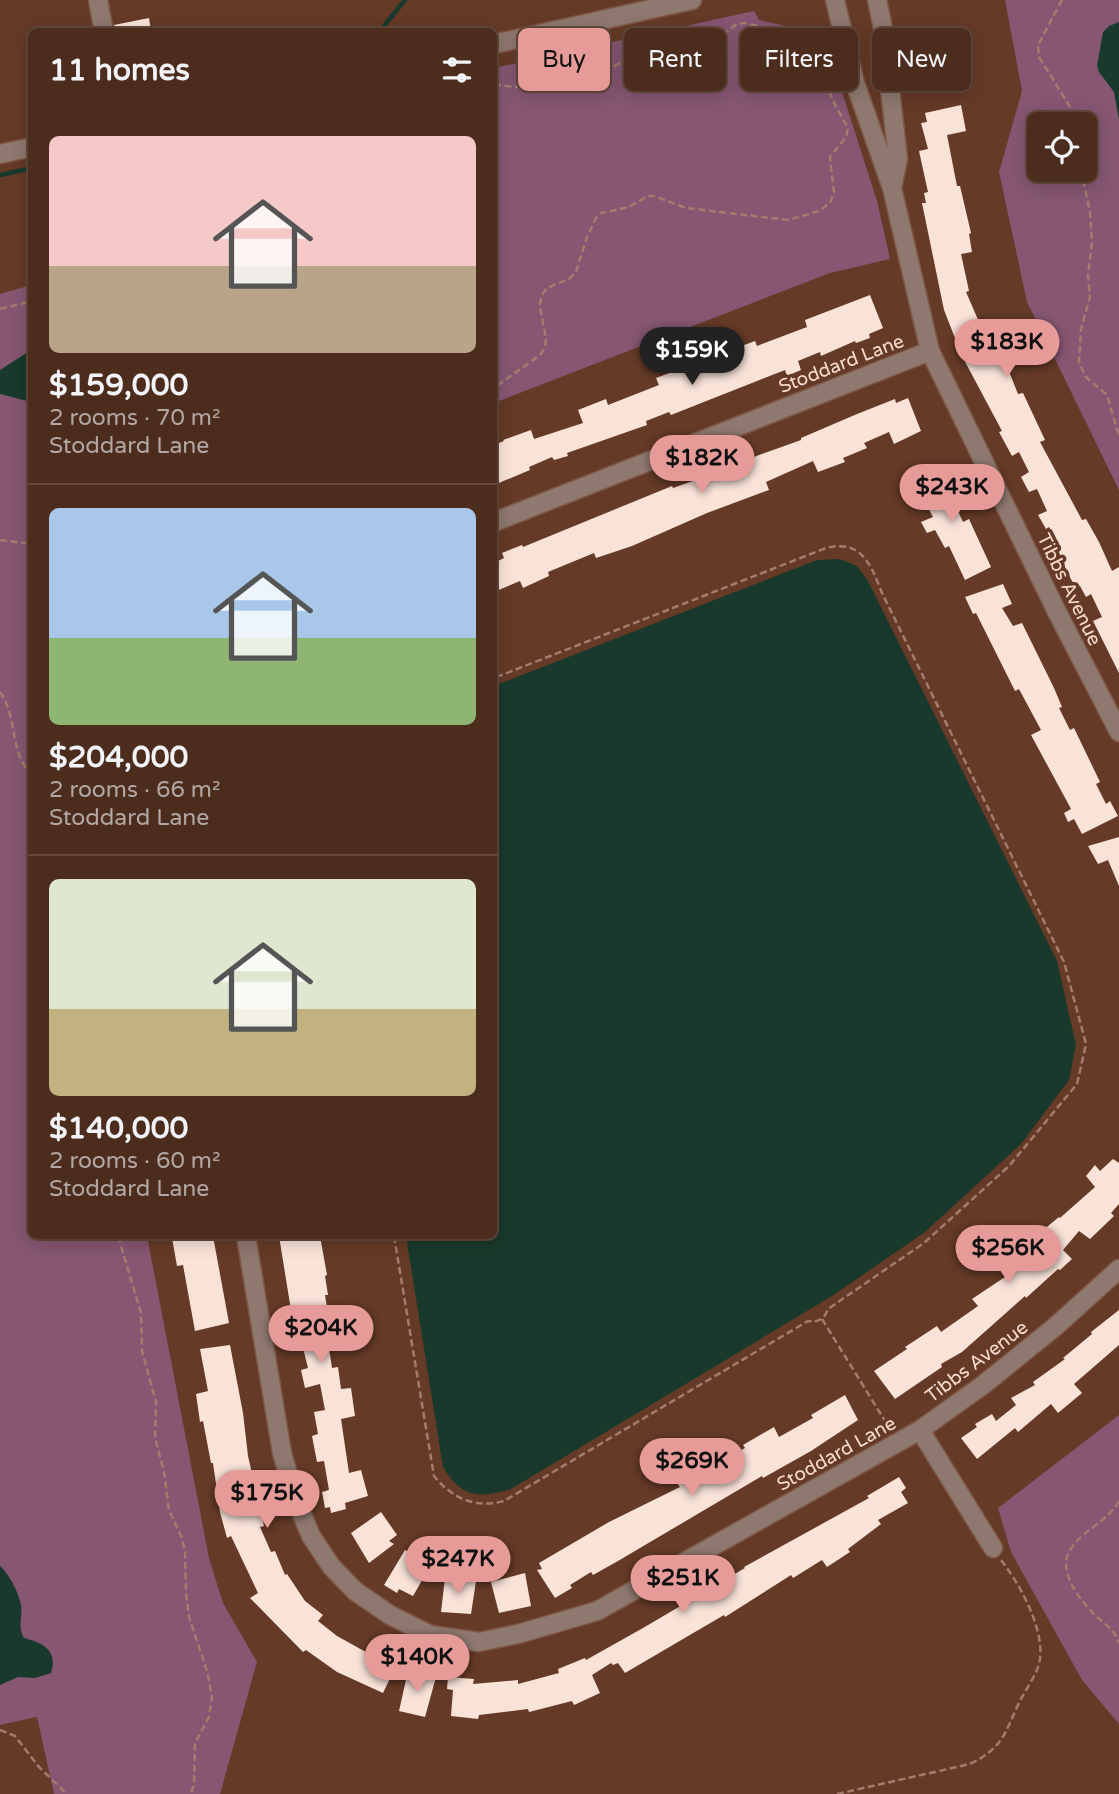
<!DOCTYPE html>
<meta charset="utf-8">
<style>
body{margin:0;font-family:"Varela Round",sans-serif;background:#533426;color:#f1f3f6;height:100vh;display:flex;flex-direction:column;font-size:26px;white-space:nowrap}
*{box-sizing:border-box;margin:0}
p{font-size:23px;color:#b2a7a4}
.icon{flex:none;width:38px;height:38px;fill:none;stroke:currentColor;stroke-width:2;stroke-linecap:round;stroke-linejoin:round}
.map{position:relative;flex:1;overflow:hidden}
.drawer{position:absolute;left:28px;top:28px;width:469px;height:1211px;display:flex;flex-direction:column;background:#4c2c1d;border-radius:10px;box-shadow:0 4px 18px #0003,0 0 0 2px #63483b}
.drawer>*{flex:none}
.top-card{position:absolute;left:518px;top:28px;width:495px;height:63px;display:flex;gap:14px}
.controls{position:absolute;left:1027px;top:112px;display:grid;gap:14px}
.controls a{display:grid;place-items:center;width:70px;height:70px;border-radius:10px;background:#4c2c1d;box-shadow:0 4px 18px #0003,0 0 0 2px #63483b;font-size:35px}
.price{position:absolute;translate:-50% -60px;padding:0 16px;border-radius:24px;background:#e69b98;color:#111;font-size:23px;line-height:46px;filter:drop-shadow(0 2px 4px #0008)}
.price::after{content:'';position:absolute;left:50%;top:42px;width:21px;height:16px;margin-left:-10px;background:inherit;clip-path:polygon(0 0,100% 0,50% 100%)}
.price.on{background:#222;color:#fff}
ul{padding:0;list-style:none}
li{display:grid;align-content:center;gap:14px;height:371px;padding:0 21px}
li+li{border-top:2px solid #63483b}
li span{display:grid;place-items:center;height:217px;border-radius:10px;color:#555}
li>.icon{margin-inline-start:auto}
span .icon{width:126px;height:126px;fill:#fffc;stroke-width:1}
li b{font-size:30px}
h2{display:flex;justify-content:space-between;align-items:center;height:84px;padding:0 21px;font-size:30px}
.chip{padding:0 24px;border-radius:10px;background:#4c2c1d;box-shadow:0 4px 18px #0003,0 0 0 2px #63483b;font-size:24px;line-height:63px}
.chip.on{background:#e69b98;color:#111}
.map>svg:first-child{display:block}
.green{fill:#865672;fill-rule:evenodd}
.water{fill:#18392b}
.lines{fill:none;stroke-linecap:round;stroke-linejoin:round}
.stream{stroke:#18392b;stroke-width:4.5}
.building{fill:#f9e3d9}
.minor-casing{stroke:#7f5745;stroke-width:21}
.path{stroke:#a27d6e;stroke-width:2.5;stroke-dasharray:7 3.5;stroke-linecap:butt}
.minor{stroke:#8e786f;stroke-width:18}
.labels{text-anchor:middle;stroke-width:7;stroke-linejoin:round;paint-order:stroke}
.street-label{font-size:19px;fill:#f7dbd0;stroke:#653a27}
</style>
<div class="map">
<svg width="1119" height="1794" viewBox="0 0 1119 1794">
<rect width="100%" height="100%" fill="#653a27"/>
<path class="green" d="M 1005,0 L 1119,0 L 1119,490 L 1027,302 L 999,172 L 1022,91 ZM 1040,124 L 1085,124 L 1085,170 L 1040,170 Z
M 754,11 L 759,20 L 800,29 L 815,41 L 823,61 L 836,73 L 877,201 L 890,259 L 830,273 L 494,403 L 494,68 Z
M 31,285 L 32,1236 L 147,1236 L 209,1558 L 223,1603 L 257,1662 L 220,1794 L 54,1794 L 37,1717 L 0,1725 L 0,294 Z
M 1119,1415 L 1119,1724 L 1082,1680 L 1011,1552 L 998,1508 Z"/>
<path class="water" d="M 1119,22 L 1119,120 L 1114,92 L 1099,72 L 1097,66 L 1103,32 L 1109,26 Z
M 31,350 L 31,402 L 0,394 L 0,370 Z
M 840,559 L 857,566 L 868,581 L 1057,961 L 1076,1045 L 1069,1080 L 1021,1144 L 925,1232 L 832,1296 L 511,1489 C 479,1499 461,1497 443,1467 L 406,1236 L 494,1236 L 494,686 L 817,560 Z
M 0,1566 C 9,1574 19,1593 21,1605 C 23,1617 17,1626 24,1638 C 44,1643 58,1651 51,1673 L 35,1678 L 18,1677 L 0,1685 Z"/>
<g class="lines">
<path class="stream" d="M 379,32 L 405,0
M 0,175 L 32,168"/>
</g>
<path class="building" d="M 149,18 L 151,32 L 115,32 L 114,25 Z
M 954,48 L 960,73 L 947,75 L 948,84 L 932,87 L 925,55 Z
M 961,105 L 966,131 L 947,135 L 957,186 L 960,186 L 971,233 L 969,234 L 972,252 L 961,254 L 969,291 L 966,292 L 989,345 L 995,342 L 1007,364 L 1006,364 L 1018,394 L 1023,393 L 1045,440 L 1040,442 L 1082,520 L 1086,519 L 1099,542 L 1112,571 L 1119,567 L 1119,673 L 1093,621 L 1102,617 L 1091,594 L 1086,597 L 1080,586 L 1076,588 L 1067,572 L 1057,548 L 1060,547 L 1049,527 L 1046,529 L 1038,515 L 1047,511 L 1037,489 L 1029,492 L 1021,477 L 1029,472 L 1019,452 L 1012,456 L 999,432 L 1002,431 L 962,356 L 944,310 L 922,203 L 926,203 L 924,193 L 928,192 L 919,151 L 928,149 L 921,123 L 927,122 L 925,113 Z
M 870,295 L 883,328 L 869,334 L 870,338 L 856,343 L 855,341 L 821,356 L 820,352 L 798,361 L 801,370 L 787,376 L 785,370 L 671,415 L 669,412 L 646,421 L 647,425 L 567,453 L 568,456 L 554,460 L 552,457 L 529,467 L 530,470 L 494,485 L 494,445 L 504,441 L 503,440 L 531,430 L 534,439 L 583,423 L 578,410 L 606,399 L 608,405 L 659,385 L 656,378 L 755,341 L 757,346 L 807,327 L 805,320 Z
M 908,398 L 921,431 L 894,444 L 889,432 L 864,443 L 867,448 L 843,458 L 845,462 L 818,472 L 813,461 L 766,482 L 769,490 L 707,513 L 632,546 L 596,558 L 594,553 L 548,572 L 549,576 L 523,588 L 520,581 L 494,592 L 494,563 L 504,558 L 502,553 L 522,545 L 523,547 L 672,486 L 673,488 L 713,474 L 712,472 L 801,440 L 801,438 L 857,414 L 895,399 L 896,403 Z
M 942,469 L 948,481 L 951,479 L 959,497 L 953,500 L 963,522 L 969,519 L 991,567 L 965,580 L 949,546 L 945,548 L 935,530 L 927,533 L 921,522 L 933,517 L 915,483 Z
M 1003,584 L 1012,604 L 1002,608 L 1013,626 L 1022,623 L 1054,688 L 1062,707 L 1059,708 L 1070,730 L 1074,728 L 1100,782 L 1096,784 L 1106,804 L 1110,801 L 1118,816 L 1082,834 L 1074,819 L 1068,822 L 1064,813 L 1071,809 L 1070,807 L 1031,735 L 1041,730 L 1019,689 L 1015,691 L 976,613 L 973,614 L 965,597 Z
M 1119,837 L 1119,886 L 1108,860 L 1098,864 L 1088,846 Z
M 1113,1159 L 1119,1163 L 1119,1204 L 1111,1213 L 1114,1216 L 1090,1239 L 1079,1231 L 1063,1250 L 1072,1259 L 1060,1270 L 1058,1269 L 1026,1298 L 1025,1296 L 962,1352 L 941,1364 L 942,1367 L 895,1399 L 874,1371 L 907,1349 L 905,1347 L 937,1326 L 941,1332 L 978,1306 L 972,1299 L 1008,1275 L 1002,1268 L 1033,1244 L 1030,1241 L 1037,1235 L 1059,1217 L 1060,1218 L 1095,1187 L 1086,1176 L 1095,1165 L 1100,1171 Z
M 187,1236 L 213,1236 L 229,1323 L 195,1331 L 183,1265 L 177,1266 L 172,1238 Z
M 279,1236 L 320,1236 L 327,1275 L 325,1276 L 328,1295 L 325,1295 L 331,1333 L 327,1334 L 332,1368 L 338,1367 L 341,1389 L 351,1388 L 355,1416 L 341,1419 L 349,1473 L 361,1470 L 368,1496 L 345,1503 L 346,1509 L 331,1513 L 330,1507 L 325,1508 L 322,1492 L 329,1490 L 324,1461 L 317,1462 L 312,1436 L 318,1434 L 314,1412 L 325,1410 L 320,1384 L 305,1388 L 301,1370 L 308,1368 L 301,1340 L 296,1341 Z
M 1119,1310 L 1119,1345 L 1074,1384 L 1082,1393 L 1058,1413 L 1051,1404 L 1018,1432 L 1015,1428 L 977,1459 L 961,1438 L 977,1427 L 975,1424 L 992,1414 L 996,1421 L 1016,1405 L 1011,1398 L 1035,1385 L 1033,1382 L 1065,1359 L 1063,1358 L 1092,1334 L 1091,1332 Z
M 230,1345 L 243,1413 L 248,1456 L 264,1526 L 260,1527 L 271,1552 L 275,1551 L 285,1575 L 287,1574 L 305,1601 L 323,1615 L 318,1621 L 337,1636 L 364,1651 L 397,1664 L 383,1693 L 337,1672 L 306,1650 L 303,1652 L 250,1598 L 258,1593 L 231,1536 L 227,1538 L 220,1512 L 213,1463 L 211,1463 L 203,1421 L 200,1422 L 196,1394 L 208,1391 L 200,1349 Z
M 845,1395 L 858,1420 L 811,1451 L 763,1478 L 762,1476 L 618,1561 L 593,1575 L 591,1572 L 570,1585 L 572,1588 L 555,1598 L 537,1570 L 542,1569 L 539,1563 L 609,1522 L 680,1487 L 677,1483 L 704,1468 L 705,1471 L 745,1448 L 743,1445 L 774,1427 L 779,1437 L 813,1418 L 811,1415 Z
M 899,1477 L 906,1488 L 901,1492 L 908,1503 L 878,1520 L 881,1524 L 848,1549 L 850,1552 L 827,1567 L 822,1560 L 793,1578 L 791,1575 L 725,1617 L 724,1615 L 625,1673 L 618,1663 L 613,1665 L 611,1663 L 592,1675 L 600,1693 L 574,1705 L 572,1701 L 529,1712 L 528,1709 L 479,1715 L 478,1719 L 451,1716 L 453,1690 L 447,1689 L 448,1677 L 474,1679 L 473,1684 L 518,1680 L 518,1684 L 559,1673 L 558,1669 L 585,1658 L 586,1660 L 643,1628 L 745,1568 L 744,1567 L 869,1498 L 867,1496 Z
M 381,1512 L 397,1535 L 389,1541 L 394,1544 L 369,1563 L 351,1533 Z
M 405,1550 L 431,1565 L 413,1596 L 399,1589 L 397,1593 L 384,1585 Z
M 525,1573 L 531,1606 L 499,1613 L 491,1582 Z
M 445,1578 L 476,1581 L 471,1614 L 441,1612 Z
M 408,1671 L 436,1677 L 425,1717 L 399,1711 Z"/>
<g class="lines">
<g class="minor-casing">
<path id="minor" d="M 98,0 L 104,32
M 835,0 L 855,83 L 892,188 L 930,351 L 1056,610 L 1119,732
M 877,0 L 883,28 L 898,159 L 892,188
M 494,44 L 692,0
M 0,154 L 32,147
M 494,522 L 930,351
M 246,1236 L 282,1453 L 295,1498 L 311,1536 L 331,1566 L 355,1591 L 390,1615 L 430,1635 L 479,1642 L 518,1634 L 597,1611 L 920,1430 L 983,1385 L 1056,1326 L 1119,1269
M 920,1430 L 993,1548"/>
</g>
<path class="path" d="M 1062,0 L 1038,45 L 1039,57 L 1069,105 L 1076,124
M 494,85 L 518,87 L 559,68 L 601,73 L 636,55 L 673,42 L 714,41 L 737,24 L 745,23 L 798,35 L 806,40 L 812,47 L 833,101 L 848,128 L 846,137 L 830,157 L 834,192 L 830,203 L 819,211 L 788,220 L 686,208 L 654,196 L 648,196 L 629,207 L 601,213 L 596,218 L 587,237 L 576,272 L 569,279 L 547,288 L 541,296 L 540,307 L 546,339 L 545,348 L 540,355 L 494,388
M 1081,170 L 1090,212 L 1092,242 L 1088,275 L 1090,297 L 1081,329 L 1079,363 L 1086,377 L 1107,395 L 1119,436
M 0,309 L 32,301
M 0,540 L 32,544
M 0,692 C 18,717 9,753 32,775
M 32,858 L 29,875 L 32,883
M 118,1236 L 141,1313 L 142,1351 L 156,1402 L 155,1438 L 164,1472 L 169,1510 L 182,1538 L 185,1552 L 186,1593 L 189,1617 L 207,1671 L 212,1697 L 209,1717 L 195,1743 L 194,1784 L 191,1794
M 394,1236 L 434,1476 C 452,1498 475,1509 504,1501 L 808,1321 C 819,1322 824,1320 828,1309 L 924,1243 L 1009,1166 L 1077,1084 L 1086,1044 L 1064,962 L 882,593 C 871,565 862,539 826,548 L 494,678
M 822,1319 L 890,1429
M 1119,1501 C 1108,1522 1081,1530 1069,1552 C 1058,1572 1080,1600 1094,1614 C 1104,1624 1114,1628 1119,1643
M 0,1730 L 15,1736 L 39,1767 L 67,1794
M 837,1794 L 970,1764 C 1004,1747 1004,1734 1019,1703 C 1025,1690 1035,1678 1039,1664 C 1047,1633 1020,1584 1001,1560"/>
<use href="#minor" class="minor"/>
</g>
<g class="labels">
<g class="street-label">
<text transform="translate(841 363) rotate(-21)" y="7">Stoddard Lane</text>
<text transform="translate(1070 589) rotate(64)" y="7">Tibbs Avenue</text>
<text transform="translate(976 1361) rotate(-37)" y="7">Tibbs Avenue</text>
<text transform="translate(836 1453) rotate(-29)" y="7">Stoddard Lane</text>
</g>
</g>
</svg>
<div class="controls">
<a><svg class="icon" aria-label="locate" viewBox="0 0 24 24"><circle cx="12" cy="12" r="6"/><path d="M12 2v4M12 18v4M2 12h4M18 12h4"/></svg></a>
</div>
<b class="price" style="left:1007px;top:379px">$183K</b>
<b class="price on" style="left:692px;top:387px">$159K</b>
<b class="price" style="left:702px;top:495px">$182K</b>
<b class="price" style="left:952px;top:524px">$243K</b>
<b class="price" style="left:1008px;top:1285px">$256K</b>
<b class="price" style="left:321px;top:1365px">$204K</b>
<b class="price" style="left:692px;top:1498px">$269K</b>
<b class="price" style="left:267px;top:1530px">$175K</b>
<b class="price" style="left:458px;top:1596px">$247K</b>
<b class="price" style="left:683px;top:1615px">$251K</b>
<b class="price" style="left:417px;top:1694px">$140K</b>
<div class="top-card">
<a class="chip on">Buy</a>
<a class="chip">Rent</a>
<a class="chip">Filters</a>
<a class="chip">New</a>
</div>
<section class="drawer">
<h2>11 homes<svg class="icon" aria-label="filters" viewBox="0 0 24 24"><path d="M4 7h16M4 17h16"/><circle cx="9" cy="7" r="2"/><circle cx="15" cy="17" r="2"/></svg></h2>
<ul>
<li><span style="background:linear-gradient(#f6c9c9 60%,#b9a48a 0)"><svg class="icon" aria-label="home" viewBox="0 0 24 24"><path d="M3 11l9-7 9 7M6 9v11h12V9"/></svg></span><div><b>$159,000</b><p>2 rooms · 70 m²</p><p>Stoddard Lane</p></div></li>
<li><span style="background:linear-gradient(#a9c7e8 60%,#8fb573 0)"><svg class="icon" aria-label="home" viewBox="0 0 24 24"><path d="M3 11l9-7 9 7M6 9v11h12V9"/></svg></span><div><b>$204,000</b><p>2 rooms · 66 m²</p><p>Stoddard Lane</p></div></li>
<li><span style="background:linear-gradient(#dfe7d0 60%,#c2b280 0)"><svg class="icon" aria-label="home" viewBox="0 0 24 24"><path d="M3 11l9-7 9 7M6 9v11h12V9"/></svg></span><div><b>$140,000</b><p>2 rooms · 60 m²</p><p>Stoddard Lane</p></div></li>
</ul>
</section>
</div>
